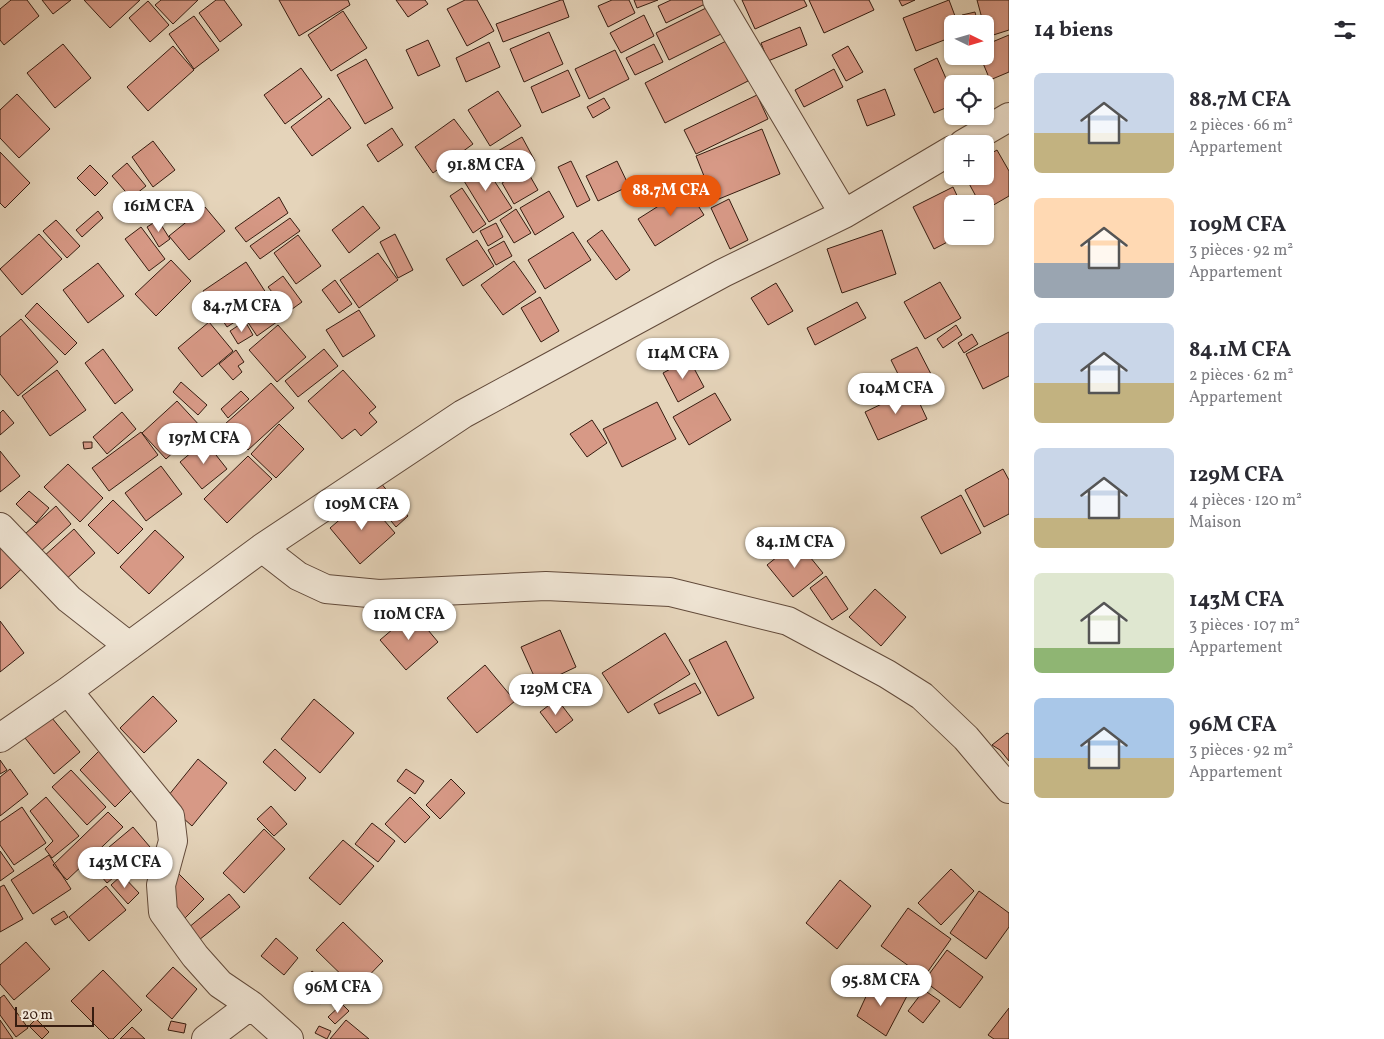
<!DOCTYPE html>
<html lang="fr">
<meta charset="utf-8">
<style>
body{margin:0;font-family:Vollkorn,serif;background:#f7f7f7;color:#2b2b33;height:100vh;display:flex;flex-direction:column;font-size:19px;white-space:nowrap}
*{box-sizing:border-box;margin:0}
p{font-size:16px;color:#7c7c81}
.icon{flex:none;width:28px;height:28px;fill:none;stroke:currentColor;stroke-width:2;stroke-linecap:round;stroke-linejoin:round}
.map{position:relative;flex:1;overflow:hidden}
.panel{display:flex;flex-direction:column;background:#fff;width:375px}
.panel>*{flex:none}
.needle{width:32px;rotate:95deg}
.controls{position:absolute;left:944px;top:15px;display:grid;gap:10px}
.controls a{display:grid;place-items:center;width:50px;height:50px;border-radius:8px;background:#fff;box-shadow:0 1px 4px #0004;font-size:25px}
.scale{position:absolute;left:15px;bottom:12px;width:79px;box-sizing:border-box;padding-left:5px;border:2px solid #361c10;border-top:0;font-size:14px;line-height:18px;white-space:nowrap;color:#361c10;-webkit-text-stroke:4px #eee3d2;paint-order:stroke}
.price{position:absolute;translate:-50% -42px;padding:0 11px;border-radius:18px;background:#fff;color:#222;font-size:16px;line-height:32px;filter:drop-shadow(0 1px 2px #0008)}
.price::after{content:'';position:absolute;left:50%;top:30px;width:15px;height:11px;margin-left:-8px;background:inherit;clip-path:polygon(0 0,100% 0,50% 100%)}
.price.current{background:#ea580c;color:#fff}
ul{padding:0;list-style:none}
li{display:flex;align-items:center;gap:15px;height:125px;padding:0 25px}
li span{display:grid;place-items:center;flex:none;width:140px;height:100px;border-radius:8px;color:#555}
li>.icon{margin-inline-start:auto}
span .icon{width:60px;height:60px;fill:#fffc;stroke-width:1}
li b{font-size:21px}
h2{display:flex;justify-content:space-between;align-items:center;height:60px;padding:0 25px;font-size:21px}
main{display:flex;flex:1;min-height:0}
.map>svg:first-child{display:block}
.building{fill:#d79986;stroke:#361c10}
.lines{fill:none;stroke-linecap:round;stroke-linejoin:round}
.minor-casing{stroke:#624a3a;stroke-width:30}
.minor{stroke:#eee3d2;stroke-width:28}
</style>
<main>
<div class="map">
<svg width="1009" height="1039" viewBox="0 0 1009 1039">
<rect width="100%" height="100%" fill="#e5d4ba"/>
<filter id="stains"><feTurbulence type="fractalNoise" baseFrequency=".004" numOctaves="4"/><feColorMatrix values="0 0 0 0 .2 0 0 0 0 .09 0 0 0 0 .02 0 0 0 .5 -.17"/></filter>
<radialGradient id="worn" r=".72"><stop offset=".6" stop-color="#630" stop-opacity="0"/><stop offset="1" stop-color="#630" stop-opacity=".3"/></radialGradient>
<path class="building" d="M 11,0 L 27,0 L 39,16 L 4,45 L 0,40 L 0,9 Z
M 42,0 L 71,0 L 53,14 Z
M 84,0 L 140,0 L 110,28 Z
M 161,0 L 198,0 L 173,24 L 155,5 Z
M 216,0 L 224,0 L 242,25 L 220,42 L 199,13 Z
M 279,0 L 348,0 L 350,5 L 299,36 Z
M 396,0 L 425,0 L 428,4 L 408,17 Z
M 465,0 L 477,0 L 494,31 L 467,46 L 447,9 Z
M 561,0 L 563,0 L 569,17 L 503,42 L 496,24 Z
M 612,0 L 629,0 L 635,13 L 608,27 L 598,6 Z
M 634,0 L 658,0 L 637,8 Z
M 671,0 L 703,0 L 705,4 L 666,23 L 658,6 Z
M 742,0 L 804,0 L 807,6 L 755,29 Z
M 809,0 L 869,0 L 874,10 L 824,33 Z
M 899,0 L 915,0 L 902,6 Z
M 949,0 L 958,24 L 952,24 L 952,37 L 916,51 L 903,18 Z
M 977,0 L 1009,0 L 1009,30 L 987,37 Z
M 148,1 L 169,25 L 150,42 L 129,18 Z
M 708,7 L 721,34 L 669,60 L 656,33 Z
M 343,11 L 367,48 L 331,71 L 308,35 Z
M 975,12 L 978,24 L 964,24 L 962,15 Z
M 644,15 L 654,36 L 621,53 L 610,33 Z
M 194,16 L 219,50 L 194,69 L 169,34 Z
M 800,27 L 807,45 L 768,61 L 761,43 Z
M 549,32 L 563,64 L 524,82 L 510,49 Z
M 1009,35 L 1009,72 L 990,80 L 980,56 L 985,56 L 985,45 Z
M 428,40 L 440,66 L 418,76 L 406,50 Z
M 728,40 L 748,81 L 665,123 L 645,83 Z
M 489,42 L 500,67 L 466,82 L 456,58 Z
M 63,44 L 91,78 L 55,108 L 27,73 Z
M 654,44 L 663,62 L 635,75 L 626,58 Z
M 173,46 L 194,70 L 148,111 L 127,87 Z
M 848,46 L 863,72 L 846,81 L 832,55 Z
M 615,50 L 629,79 L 589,99 L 575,69 Z
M 937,58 L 952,92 L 952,105 L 934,113 L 914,69 Z
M 366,59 L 393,108 L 365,124 L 337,75 Z
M 301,68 L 322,97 L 285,124 L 264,95 Z
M 834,69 L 843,87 L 804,107 L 795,90 Z
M 568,70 L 580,96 L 542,113 L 531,87 Z
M 885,89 L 895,115 L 867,126 L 857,100 Z
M 498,91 L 521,126 L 490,146 L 468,110 Z
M 17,94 L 50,129 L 19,158 L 0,138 L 0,110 Z
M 757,95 L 768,119 L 696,154 L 684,130 Z
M 329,98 L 351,128 L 312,156 L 291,127 Z
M 604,98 L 610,108 L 593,118 L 587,107 Z
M 454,119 L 473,144 L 433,173 L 415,147 Z
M 392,128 L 403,145 L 378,162 L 367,145 Z
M 762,129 L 780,174 L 714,201 L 696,156 Z
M 522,137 L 535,161 L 499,182 L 486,158 Z
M 153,141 L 175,170 L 153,187 L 132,157 Z
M 997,150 L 1009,171 L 1009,196 L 985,210 L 985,204 L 980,204 L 965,176 L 985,176 L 985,157 Z
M 0,152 L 30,183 L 5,208 L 0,203 Z
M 571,161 L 590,200 L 577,207 L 558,167 Z
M 617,161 L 629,186 L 598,201 L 586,176 Z
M 482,162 L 512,208 L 489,222 L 461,176 Z
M 127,163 L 146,186 L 131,198 L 112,176 Z
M 90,165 L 108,183 L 95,196 L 77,178 Z
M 526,169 L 538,190 L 514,204 L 502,183 Z
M 953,187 L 961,204 L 952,204 L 952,236 L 959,236 L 934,249 L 913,207 Z
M 462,188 L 486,224 L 473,233 L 450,196 Z
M 687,188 L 704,215 L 655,246 L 638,219 Z
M 549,191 L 564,217 L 535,235 L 520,208 Z
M 279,197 L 288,213 L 246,242 L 235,228 Z
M 729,199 L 748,240 L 730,249 L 711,208 Z
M 363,206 L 380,228 L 349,253 L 332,230 Z
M 205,207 L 225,231 L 189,260 L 169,236 Z
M 516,209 L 531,233 L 514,243 L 500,220 Z
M 98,211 L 103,218 L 82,237 L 76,230 Z
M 290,218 L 300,231 L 260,259 L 250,246 Z
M 56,220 L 80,246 L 67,258 L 43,231 Z
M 158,220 L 170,239 L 159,247 L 147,227 Z
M 496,223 L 503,237 L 488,246 L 480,231 Z
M 141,227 L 165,259 L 149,271 L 125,239 Z
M 602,230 L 630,270 L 616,280 L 587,241 Z
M 882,230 L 896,274 L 842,293 L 827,249 Z
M 573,232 L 591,260 L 545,289 L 528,260 Z
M 39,234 L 62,259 L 22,295 L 0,269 Z
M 395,234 L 413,270 L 398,278 L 380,242 Z
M 298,235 L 321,266 L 296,284 L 274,253 Z
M 477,240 L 494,266 L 463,286 L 446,259 Z
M 504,241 L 512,256 L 496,265 L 488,250 Z
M 378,253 L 398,280 L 359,308 L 340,280 Z
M 171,260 L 191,281 L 156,316 L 135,294 Z
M 514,261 L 536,292 L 503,315 L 481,285 Z
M 246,262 L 270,299 L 227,327 L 203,291 Z
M 98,263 L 124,296 L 88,323 L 63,290 Z
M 283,276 L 302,302 L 288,312 L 268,287 Z
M 335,280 L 352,304 L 339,313 L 322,290 Z
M 940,282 L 961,318 L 925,339 L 904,302 Z
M 776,283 L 793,311 L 768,325 L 751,298 Z
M 540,297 L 559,331 L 541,342 L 521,308 Z
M 857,302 L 866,318 L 815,345 L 807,328 Z
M 37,303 L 77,343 L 65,355 L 25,316 Z
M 271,304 L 281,319 L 257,336 L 247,321 Z
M 359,310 L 375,336 L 343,357 L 326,330 Z
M 21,319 L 58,362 L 18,396 L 0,374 L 0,337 Z
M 245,321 L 253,335 L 238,344 L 230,331 Z
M 209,322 L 233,351 L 202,377 L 178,348 Z
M 278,325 L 306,357 L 277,382 L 249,350 Z
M 956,325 L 962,335 L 943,348 L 937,339 Z
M 1009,332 L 1009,376 L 983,389 L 966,354 Z
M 972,334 L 978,344 L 964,353 L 958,343 Z
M 917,347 L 932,376 L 906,390 L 891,360 Z
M 103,349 L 133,390 L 115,404 L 85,363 Z
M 324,349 L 338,366 L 298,397 L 285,381 Z
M 236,350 L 244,362 L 238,366 L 242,372 L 233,380 L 219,364 Z
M 689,359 L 704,387 L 678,402 L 663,373 Z
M 57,370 L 86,410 L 50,436 L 22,396 Z
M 343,370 L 376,407 L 369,413 L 377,422 L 361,436 L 355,429 L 342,439 L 308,401 Z
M 181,382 L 207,405 L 198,415 L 173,392 Z
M 271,383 L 294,408 L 248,450 L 225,424 Z
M 913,389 L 927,419 L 878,440 L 865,412 Z
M 241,391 L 249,399 L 228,418 L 221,409 Z
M 715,393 L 731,420 L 689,445 L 673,417 Z
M 177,401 L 201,427 L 166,459 L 142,433 Z
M 657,402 L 676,439 L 622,467 L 603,429 Z
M 3,410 L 14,423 L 0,435 L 0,413 Z
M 122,412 L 136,429 L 107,454 L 93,437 Z
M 592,420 L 607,443 L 587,457 L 570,434 Z
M 279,424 L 304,449 L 276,478 L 251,454 Z
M 141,432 L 158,455 L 109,491 L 92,468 Z
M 205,441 L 227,469 L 202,489 L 180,462 Z
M 83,442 L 92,442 L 92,448 L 84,449 Z
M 0,451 L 20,476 L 0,492 Z
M 248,456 L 272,479 L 227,523 L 204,499 Z
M 68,464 L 103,498 L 80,522 L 44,487 Z
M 161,466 L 182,494 L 146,521 L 125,493 Z
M 1003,469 L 1009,480 L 1009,514 L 984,527 L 965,490 Z
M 380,482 L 408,516 L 396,527 L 367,492 Z
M 29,491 L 49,508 L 36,523 L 16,504 Z
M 961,495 L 981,533 L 941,554 L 921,517 Z
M 365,498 L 395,533 L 360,564 L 330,528 Z
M 113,500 L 143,529 L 118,554 L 88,525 Z
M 56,506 L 71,524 L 40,552 L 25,534 Z
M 74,529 L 95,553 L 64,581 L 43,557 Z
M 155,530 L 184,557 L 149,594 L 120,567 Z
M 0,531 L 29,562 L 0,589 Z
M 797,541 L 823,573 L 793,597 L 767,565 Z
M 826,576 L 848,609 L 832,620 L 810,588 Z
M 875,589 L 906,617 L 881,646 L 849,617 Z
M 413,612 L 438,642 L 406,670 L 380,640 Z
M 0,621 L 24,653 L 0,672 Z
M 560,630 L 576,667 L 538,685 L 521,647 Z
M 665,633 L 690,674 L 628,713 L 602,673 Z
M 726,641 L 754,698 L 718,716 L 689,660 Z
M 485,665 L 515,701 L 477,733 L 447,698 Z
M 695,683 L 701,693 L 659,714 L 654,704 Z
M 153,696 L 177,721 L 144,753 L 120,728 Z
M 314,699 L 354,733 L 320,773 L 281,739 Z
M 557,699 L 573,720 L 556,733 L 540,712 Z
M 47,712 L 80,752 L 54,774 L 21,733 Z
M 1007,733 L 1009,734 L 1009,761 L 1000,750 L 992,745 Z
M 275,749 L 306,778 L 295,791 L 263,762 Z
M 100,750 L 136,786 L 115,807 L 80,770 Z
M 198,759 L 227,783 L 192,826 L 164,801 Z
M 0,760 L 7,770 L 0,774 Z
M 10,769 L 28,794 L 0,816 L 0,777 Z
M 406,769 L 424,781 L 415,794 L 397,781 Z
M 71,770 L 106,807 L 87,825 L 52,787 Z
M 451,779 L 465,793 L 440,819 L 426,805 Z
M 46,797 L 79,836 L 52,858 L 45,849 L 53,841 L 30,811 Z
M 410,797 L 430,817 L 405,843 L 385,824 Z
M 271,806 L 287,824 L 274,836 L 257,819 Z
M 22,807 L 46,843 L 14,865 L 0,845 L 0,822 Z
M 108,812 L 123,827 L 67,880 L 53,865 Z
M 372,823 L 395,841 L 378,862 L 355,844 Z
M 133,827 L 150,847 L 107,883 L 90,863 Z
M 264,829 L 285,849 L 244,893 L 223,873 Z
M 343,840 L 374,866 L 340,905 L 309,878 Z
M 0,851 L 14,871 L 0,881 Z
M 49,855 L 71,889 L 33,914 L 11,880 Z
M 171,866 L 204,899 L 180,923 L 165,889 Z
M 951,869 L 974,891 L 941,925 L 918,903 Z
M 122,875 L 139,893 L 128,904 L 111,885 Z
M 840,880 L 871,906 L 837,949 L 806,923 Z
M 4,885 L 23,919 L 0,932 L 0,887 Z
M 106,886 L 126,910 L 89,941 L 69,917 Z
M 979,891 L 1009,913 L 1009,927 L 986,959 L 950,933 Z
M 229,894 L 240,907 L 199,940 L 188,928 Z
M 908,908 L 951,939 L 924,977 L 881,946 Z
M 64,911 L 68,917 L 55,925 L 51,919 Z
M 343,922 L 383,961 L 356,989 L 316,950 Z
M 276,938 L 298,958 L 284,975 L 261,956 Z
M 26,942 L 50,969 L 14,1000 L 0,984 L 0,965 Z
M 947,950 L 983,977 L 960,1008 L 924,981 Z
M 173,967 L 197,989 L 172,1019 L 146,996 Z
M 103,970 L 142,1010 L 113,1039 L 109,1039 L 71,1001 Z
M 312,971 L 333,989 L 321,1004 L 300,986 Z
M 874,979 L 907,996 L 886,1036 L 857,1016 Z
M 924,990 L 940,1001 L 923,1023 L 908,1011 Z
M 4,995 L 28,1028 L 16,1037 L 0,1015 L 0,998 Z
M 342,1004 L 349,1011 L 335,1024 L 328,1017 Z
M 1009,1008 L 1009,1039 L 994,1039 L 988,1035 Z
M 36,1019 L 49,1032 L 42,1039 L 29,1026 Z
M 0,1020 L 13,1039 L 0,1039 Z
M 346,1020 L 369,1039 L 330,1039 Z
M 171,1021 L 186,1024 L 184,1033 L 168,1030 Z
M 319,1026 L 331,1031 L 327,1039 L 315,1033 Z
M 132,1027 L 145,1039 L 120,1039 Z"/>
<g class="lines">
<g class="minor-casing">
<path id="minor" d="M 717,0 L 844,214
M 963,144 L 1009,117
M 0,527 L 69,599 L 129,646
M 262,548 L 298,576 L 326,589 L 379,594 L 546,586 L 670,592 L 788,621 L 887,674 L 922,696 L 966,738 L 1009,789
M 68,691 L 170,816 L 173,841 L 161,885 L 163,912 L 195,956 L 220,984 L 251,1005 L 206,1039
M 0,738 L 68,691 L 262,548 L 463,414 L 723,273 L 844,214 L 952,150
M 251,1005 L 289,1039"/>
</g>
<use href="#minor" class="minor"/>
</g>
<rect width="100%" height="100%" filter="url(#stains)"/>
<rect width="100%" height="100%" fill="url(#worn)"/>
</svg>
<div class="controls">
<a><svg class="needle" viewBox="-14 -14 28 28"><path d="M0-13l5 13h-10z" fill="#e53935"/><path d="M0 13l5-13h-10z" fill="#7c7c81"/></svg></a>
<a><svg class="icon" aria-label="locate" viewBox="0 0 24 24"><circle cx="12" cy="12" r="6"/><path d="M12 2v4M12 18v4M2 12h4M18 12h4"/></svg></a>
<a>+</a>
<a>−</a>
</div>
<div class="scale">20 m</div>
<b class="price" style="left:486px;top:192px">91.8M CFA</b>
<b class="price current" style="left:671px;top:217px">88.7M CFA</b>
<b class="price" style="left:159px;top:233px">161M CFA</b>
<b class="price" style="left:242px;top:333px">84.7M CFA</b>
<b class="price" style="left:683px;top:380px">114M CFA</b>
<b class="price" style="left:896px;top:415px">104M CFA</b>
<b class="price" style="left:204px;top:465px">197M CFA</b>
<b class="price" style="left:362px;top:531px">109M CFA</b>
<b class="price" style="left:795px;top:569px">84.1M CFA</b>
<b class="price" style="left:409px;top:641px">110M CFA</b>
<b class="price" style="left:556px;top:716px">129M CFA</b>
<b class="price" style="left:125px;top:889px">143M CFA</b>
<b class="price" style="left:881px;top:1007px">95.8M CFA</b>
<b class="price" style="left:338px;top:1014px">96M CFA</b>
</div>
<section class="panel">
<h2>14 biens<svg class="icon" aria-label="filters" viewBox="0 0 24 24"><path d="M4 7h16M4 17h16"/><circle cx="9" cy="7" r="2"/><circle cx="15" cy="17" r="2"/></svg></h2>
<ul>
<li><span style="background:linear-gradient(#c9d6e8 60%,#c2b280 0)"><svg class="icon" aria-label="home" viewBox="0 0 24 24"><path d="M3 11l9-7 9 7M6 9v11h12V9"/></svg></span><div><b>88.7M CFA</b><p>2 pièces · 66 m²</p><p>Appartement</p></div></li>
<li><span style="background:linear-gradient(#ffd9b3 65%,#9aa5b1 0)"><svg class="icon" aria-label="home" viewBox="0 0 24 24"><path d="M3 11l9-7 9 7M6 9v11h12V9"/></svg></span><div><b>109M CFA</b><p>3 pièces · 92 m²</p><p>Appartement</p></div></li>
<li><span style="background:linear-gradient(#c9d6e8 60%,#c2b280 0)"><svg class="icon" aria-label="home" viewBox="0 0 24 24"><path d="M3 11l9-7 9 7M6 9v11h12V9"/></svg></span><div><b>84.1M CFA</b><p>2 pièces · 62 m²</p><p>Appartement</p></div></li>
<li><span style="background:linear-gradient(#c9d6e8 70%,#c2b280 0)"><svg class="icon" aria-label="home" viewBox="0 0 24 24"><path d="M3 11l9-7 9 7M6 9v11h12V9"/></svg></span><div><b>129M CFA</b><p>4 pièces · 120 m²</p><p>Maison</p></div></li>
<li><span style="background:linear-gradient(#dfe7d0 75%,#8fb573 0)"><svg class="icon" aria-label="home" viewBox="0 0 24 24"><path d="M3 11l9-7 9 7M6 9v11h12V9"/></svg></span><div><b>143M CFA</b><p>3 pièces · 107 m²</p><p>Appartement</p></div></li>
<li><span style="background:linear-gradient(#a9c7e8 60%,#c2b280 0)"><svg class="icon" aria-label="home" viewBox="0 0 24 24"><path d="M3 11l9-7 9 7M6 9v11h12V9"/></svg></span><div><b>96M CFA</b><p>3 pièces · 92 m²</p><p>Appartement</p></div></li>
</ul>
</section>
</main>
